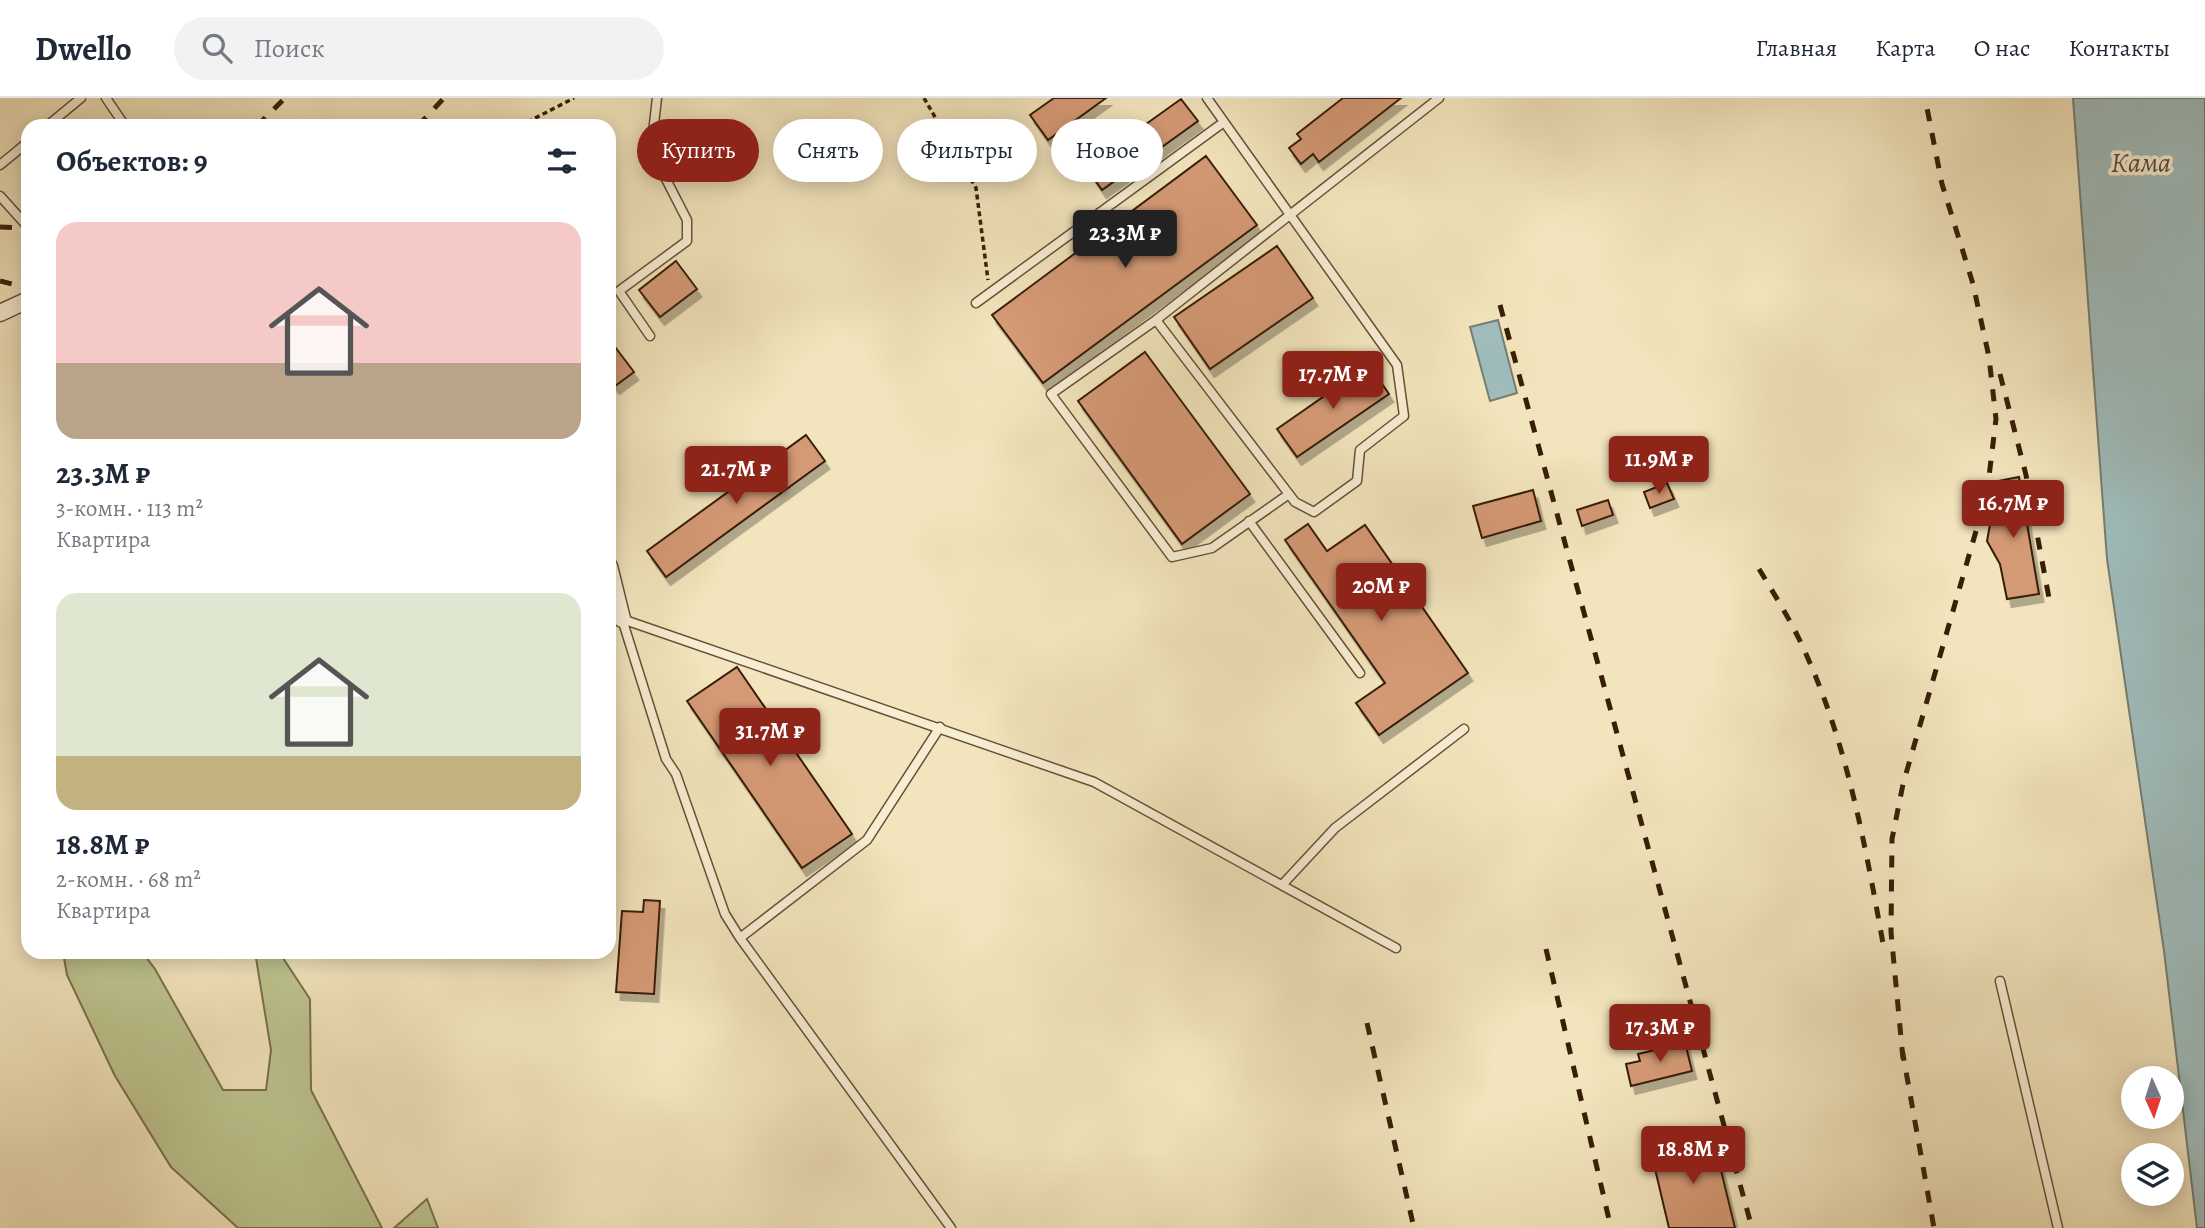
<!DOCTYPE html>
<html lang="ru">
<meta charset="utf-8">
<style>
body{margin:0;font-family:Alegreya,serif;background:#f2f2f3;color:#1f2937;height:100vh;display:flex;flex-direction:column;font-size:26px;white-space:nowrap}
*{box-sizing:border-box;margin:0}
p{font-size:23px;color:#747a83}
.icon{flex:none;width:38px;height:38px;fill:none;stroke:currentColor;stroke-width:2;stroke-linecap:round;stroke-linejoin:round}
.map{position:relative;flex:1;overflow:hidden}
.sheet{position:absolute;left:21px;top:21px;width:595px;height:840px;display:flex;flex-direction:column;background:#fff;border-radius:21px;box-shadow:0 4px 18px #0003}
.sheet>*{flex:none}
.top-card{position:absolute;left:637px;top:21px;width:665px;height:63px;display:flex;gap:14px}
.needle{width:46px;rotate:177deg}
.fabs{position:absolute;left:2121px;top:968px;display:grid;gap:14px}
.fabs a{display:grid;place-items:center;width:63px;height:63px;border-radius:50%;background:#fff;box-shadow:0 4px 18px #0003;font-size:35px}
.price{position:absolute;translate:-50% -60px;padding:0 16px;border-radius:7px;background:#8f2418;color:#fff;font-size:23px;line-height:46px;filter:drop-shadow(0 2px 4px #0008)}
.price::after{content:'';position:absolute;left:50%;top:42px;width:21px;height:16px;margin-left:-10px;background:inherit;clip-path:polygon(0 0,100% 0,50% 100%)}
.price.active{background:#222;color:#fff}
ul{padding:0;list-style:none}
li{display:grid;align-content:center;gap:14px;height:371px;padding:0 35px}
li span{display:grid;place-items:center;height:217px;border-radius:21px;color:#555}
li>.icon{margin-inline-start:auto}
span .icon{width:126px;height:126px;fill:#fffc;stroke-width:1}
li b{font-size:30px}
h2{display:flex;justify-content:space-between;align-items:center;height:84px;padding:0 35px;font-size:30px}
.pill{padding:0 24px;border-radius:32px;background:#fff;box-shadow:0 4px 18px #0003;font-size:24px;line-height:63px}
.pill.active{background:#8f2418;color:#fff}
header{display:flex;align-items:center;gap:42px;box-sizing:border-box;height:98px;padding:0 35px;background:#fff;border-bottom:2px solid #e0e1e3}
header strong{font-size:33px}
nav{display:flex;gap:38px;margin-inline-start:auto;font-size:24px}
.search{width:490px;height:63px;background:#f2f2f3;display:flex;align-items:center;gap:18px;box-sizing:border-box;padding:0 24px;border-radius:38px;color:#747a83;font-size:26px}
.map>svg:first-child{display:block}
.green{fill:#bdc48f;stroke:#7a714b;stroke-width:2}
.water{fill:#9fbcbb;stroke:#767d73;stroke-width:2}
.building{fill:#d49974;stroke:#381e07;stroke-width:2;filter:url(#shadow)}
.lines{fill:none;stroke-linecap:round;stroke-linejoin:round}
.lane-casing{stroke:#665034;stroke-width:11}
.street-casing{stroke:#665034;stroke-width:19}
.path{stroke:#381e07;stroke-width:3.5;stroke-dasharray:5 3.5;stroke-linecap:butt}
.lane{stroke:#f7edd3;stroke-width:8}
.street{stroke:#f7edd3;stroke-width:16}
.rail{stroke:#381e07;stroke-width:5;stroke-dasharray:12 12;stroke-linecap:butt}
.labels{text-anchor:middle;stroke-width:7;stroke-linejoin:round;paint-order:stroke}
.water-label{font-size:28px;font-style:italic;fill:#574d3d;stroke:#f7edd3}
</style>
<header>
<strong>Dwello</strong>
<div class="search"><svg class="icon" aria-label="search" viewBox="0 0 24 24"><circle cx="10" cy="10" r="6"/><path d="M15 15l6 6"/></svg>Поиск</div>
<nav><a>Главная</a><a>Карта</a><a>О нас</a><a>Контакты</a></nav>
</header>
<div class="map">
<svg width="2205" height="1130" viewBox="0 0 2205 1130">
<defs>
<filter id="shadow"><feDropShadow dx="4.5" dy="8" stdDeviation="0" flood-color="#0004"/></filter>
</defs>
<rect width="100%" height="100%" fill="#f2e4bc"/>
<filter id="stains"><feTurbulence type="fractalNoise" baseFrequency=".00286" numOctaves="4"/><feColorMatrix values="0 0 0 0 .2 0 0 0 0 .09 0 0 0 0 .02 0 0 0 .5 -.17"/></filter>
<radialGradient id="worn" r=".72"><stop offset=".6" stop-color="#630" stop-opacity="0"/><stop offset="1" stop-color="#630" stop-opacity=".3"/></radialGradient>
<path class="green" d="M 63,854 L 142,854 L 155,871 L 223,992 L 266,992 L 271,952 L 255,854 L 279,854 L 310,901 L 311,992 L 382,1130 L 238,1130 L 171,1069 L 115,978 L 67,877 Z
M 427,1101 L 438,1130 L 394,1130 Z"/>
<path class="water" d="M 2073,0 L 2205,0 L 2205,1130 L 2197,1130 L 2164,853 L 2107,461 Z
M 1498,222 L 1517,295 L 1490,303 L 1470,229 Z"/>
<path class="building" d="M 1054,0 L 1106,0 L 1048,42 L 1030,17 Z
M 1343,0 L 1401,0 L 1319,64 L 1313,56 L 1301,66 L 1289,50 L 1301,41 L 1297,36 Z
M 1181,1 L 1198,23 L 1102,92 L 1086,69 Z
M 1206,58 L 1257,127 L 1043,285 L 992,217 Z
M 1277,148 L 1313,200 L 1210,271 L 1174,219 Z
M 676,163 L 697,191 L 660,219 L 639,192 Z
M 609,241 L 634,274 L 615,288 L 609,280 Z
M 1145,254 L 1250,396 L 1182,446 L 1078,303 Z
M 1369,267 L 1389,296 L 1297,359 L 1277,331 Z
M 806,337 L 825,363 L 666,479 L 647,453 Z
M 2019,379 L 2039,496 L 2007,501 L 2000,466 L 1987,443 L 1998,383 Z
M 1667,385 L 1674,401 L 1650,410 L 1644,394 Z
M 1533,392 L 1541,423 L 1482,440 L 1473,408 Z
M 1608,402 L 1613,417 L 1582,428 L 1577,412 Z
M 1308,426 L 1327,453 L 1365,427 L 1468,575 L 1379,637 L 1356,605 L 1385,585 L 1285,442 Z
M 737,569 L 852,736 L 802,770 L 687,603 Z
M 644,802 L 660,803 L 654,896 L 616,894 L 622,813 L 643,814 Z
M 1684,940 L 1692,973 L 1631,988 L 1626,966 L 1640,963 L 1638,956 L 1672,948 L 1671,943 Z
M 1713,1039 L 1735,1130 L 1669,1130 L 1651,1054 Z"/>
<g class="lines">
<g class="lane-casing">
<path id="lane" d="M 106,0 L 125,28
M 47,28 L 81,0
M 0,67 L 28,44
M 0,98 L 28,129
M 976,205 L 1224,24
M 1156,222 L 1295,404 L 1314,414 L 1357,383 L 1360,352 L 1404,318 L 1397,267 L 1207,0
M 650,238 L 619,193 L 687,143 L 687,122 L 651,52 L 657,0
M 1289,396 L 1212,450 L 1172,459 L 1051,296 L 1156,222 L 1439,0
M 1249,423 L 1360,575
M 622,521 L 1094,684 L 1396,850
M 622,521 L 666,661 L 676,676 L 725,816 L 740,840 L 867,742 L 940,629
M 1282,787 L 1335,730 L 1464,631
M 740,840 L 951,1130
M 2000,883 L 2058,1130"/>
</g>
<g class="street-casing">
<path id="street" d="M 0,215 L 28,202
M 609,468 L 622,521"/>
</g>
<path class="path" d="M 924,0 L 976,90 L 988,182
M 520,28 L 574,0"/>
<use href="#lane" class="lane"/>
<use href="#street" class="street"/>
<path class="rail" d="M 257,28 L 285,0
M 418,28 L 444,0
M 0,129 L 28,130
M 0,183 L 28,190
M 1500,207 L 1752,1130
M 2000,276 L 2026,377 L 2049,500
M 1759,471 C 1776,499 1793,526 1806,556 C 1848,649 1866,751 1884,851
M 1546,851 L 1611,1130
M 1367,925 L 1414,1130
M 1902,951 L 1934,1130
M 1903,961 L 1891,834 L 1892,741 L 1903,686 L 1987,395 L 1996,321 L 1989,259 L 1973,186 L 1942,86 L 1925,0"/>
</g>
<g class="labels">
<g class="water-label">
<text x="2141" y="74">Кама</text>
</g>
</g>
<rect width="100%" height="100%" filter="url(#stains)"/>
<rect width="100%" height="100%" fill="url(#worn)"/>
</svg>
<div class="fabs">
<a><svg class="needle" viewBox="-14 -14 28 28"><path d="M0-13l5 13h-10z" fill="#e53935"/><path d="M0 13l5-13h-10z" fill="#747a83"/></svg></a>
<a><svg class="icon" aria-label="layers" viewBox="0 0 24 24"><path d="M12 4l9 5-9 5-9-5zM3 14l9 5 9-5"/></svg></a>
</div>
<b class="price active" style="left:1125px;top:172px">23.3M ₽</b>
<b class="price" style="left:1333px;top:313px">17.7M ₽</b>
<b class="price" style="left:1659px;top:398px">11.9M ₽</b>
<b class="price" style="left:736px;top:408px">21.7M ₽</b>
<b class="price" style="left:2013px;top:442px">16.7M ₽</b>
<b class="price" style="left:1381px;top:525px">20M ₽</b>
<b class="price" style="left:770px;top:670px">31.7M ₽</b>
<b class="price" style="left:1660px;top:966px">17.3M ₽</b>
<b class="price" style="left:1693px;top:1088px">18.8M ₽</b>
<div class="top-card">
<a class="pill active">Купить</a>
<a class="pill">Снять</a>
<a class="pill">Фильтры</a>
<a class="pill">Новое</a>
</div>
<section class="sheet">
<h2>Объектов: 9<svg class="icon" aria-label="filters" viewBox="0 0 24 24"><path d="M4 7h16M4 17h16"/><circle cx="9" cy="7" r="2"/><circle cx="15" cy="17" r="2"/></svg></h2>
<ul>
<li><span style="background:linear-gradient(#f6c9c9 65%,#b9a48a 0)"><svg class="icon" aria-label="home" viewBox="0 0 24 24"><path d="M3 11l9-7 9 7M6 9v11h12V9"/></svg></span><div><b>23.3M ₽</b><p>3-комн. · 113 m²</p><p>Квартира</p></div></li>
<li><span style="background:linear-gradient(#dfe7d0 75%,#c2b280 0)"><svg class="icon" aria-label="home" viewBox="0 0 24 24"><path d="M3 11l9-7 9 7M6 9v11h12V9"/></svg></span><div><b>18.8M ₽</b><p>2-комн. · 68 m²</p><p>Квартира</p></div></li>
</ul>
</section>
</div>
